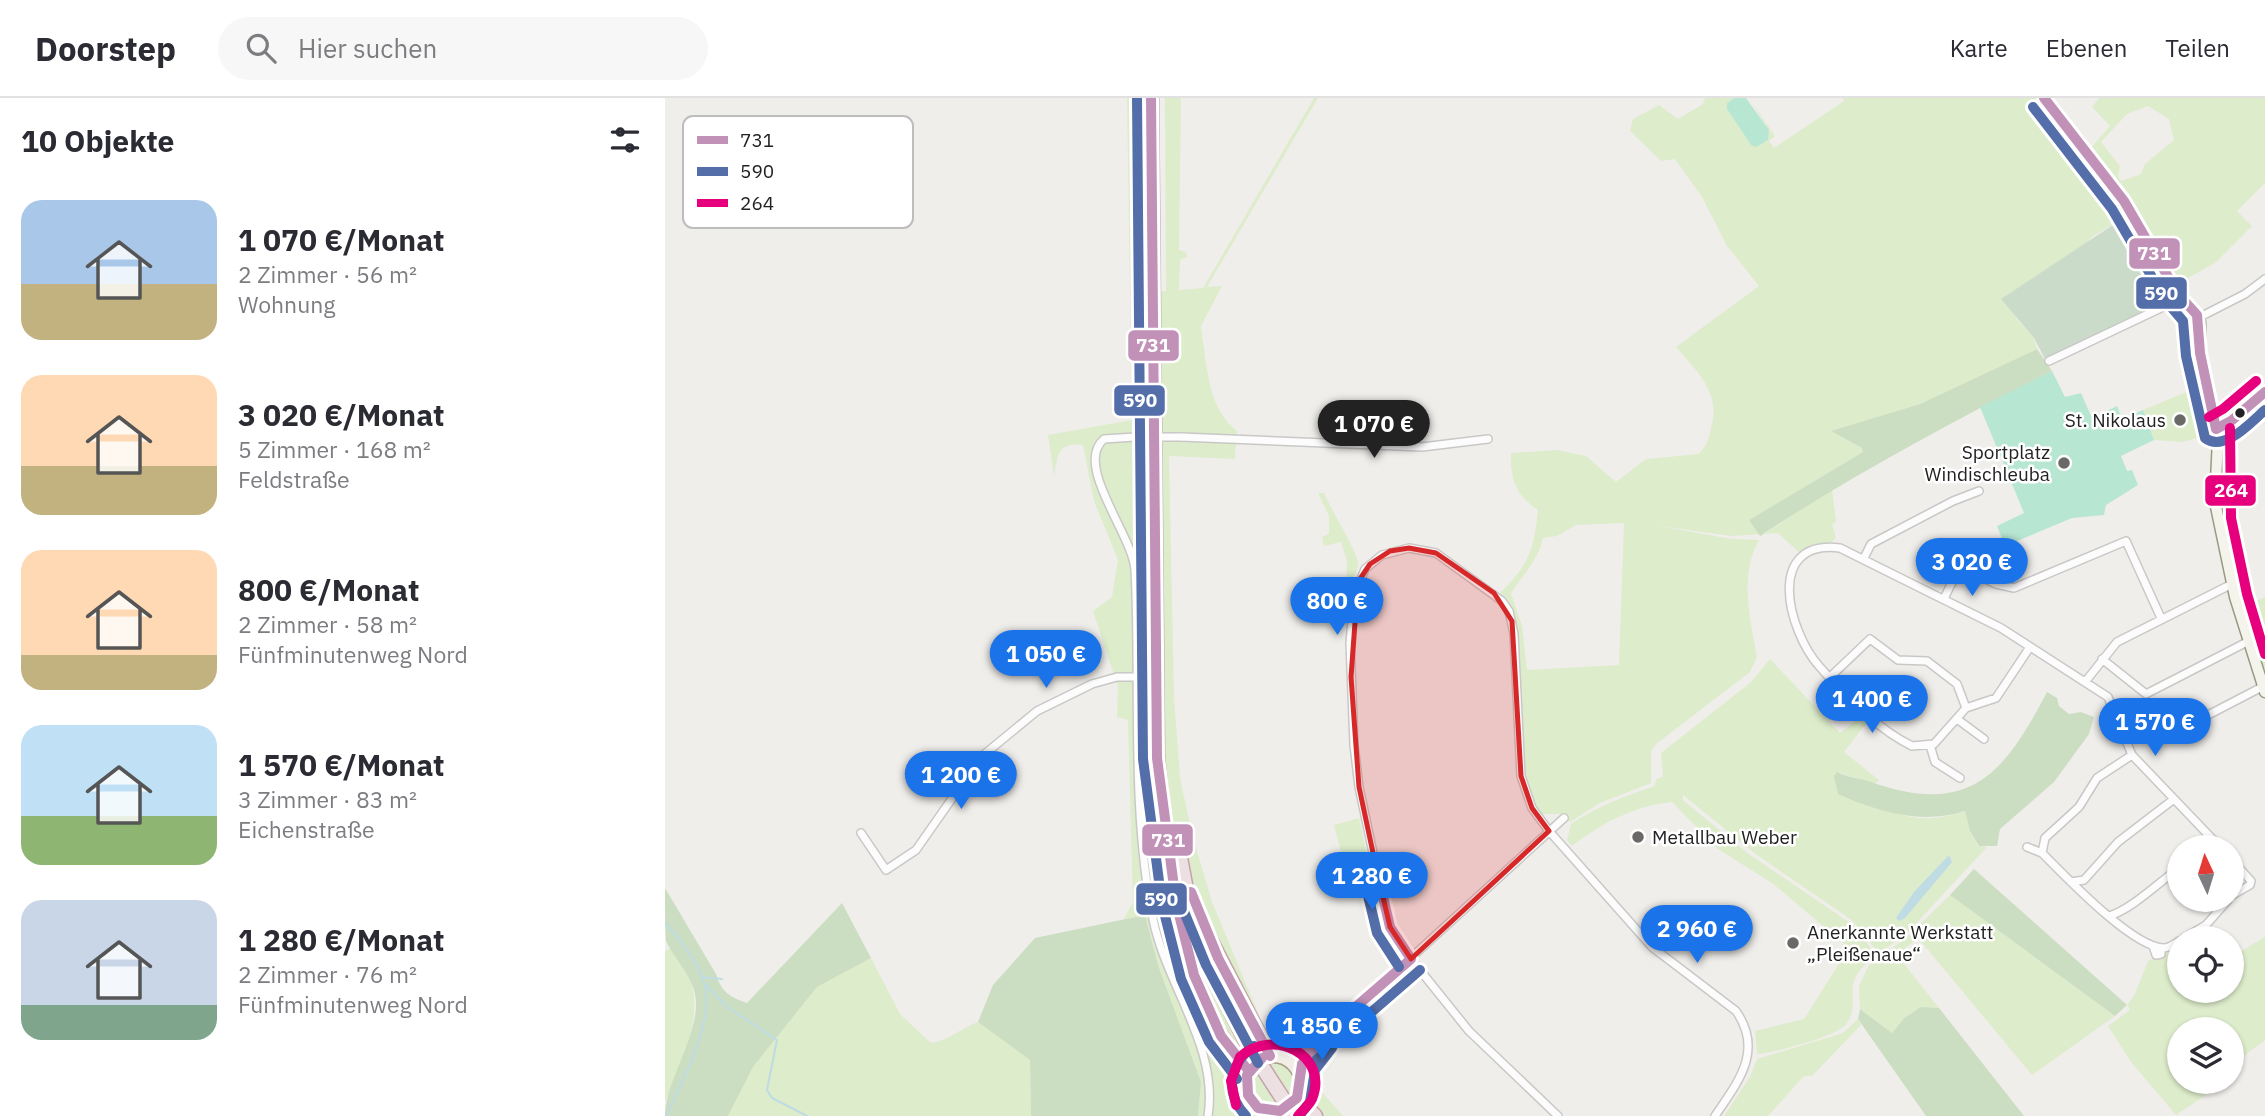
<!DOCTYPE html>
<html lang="de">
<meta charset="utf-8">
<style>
body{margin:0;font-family:"IBM Plex Sans",sans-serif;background:#f7f7f7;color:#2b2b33;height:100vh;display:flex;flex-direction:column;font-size:26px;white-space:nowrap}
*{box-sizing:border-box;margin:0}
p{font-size:23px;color:#7c7c81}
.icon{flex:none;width:38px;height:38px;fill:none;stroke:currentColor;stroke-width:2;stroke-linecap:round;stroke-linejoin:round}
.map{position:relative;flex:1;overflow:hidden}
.details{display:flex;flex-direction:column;background:#fff;width:665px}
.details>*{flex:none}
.needle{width:46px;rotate:356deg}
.tools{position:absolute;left:1502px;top:737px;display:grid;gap:14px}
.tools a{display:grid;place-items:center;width:77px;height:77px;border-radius:50%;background:#fff;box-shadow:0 2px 5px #0004;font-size:35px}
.price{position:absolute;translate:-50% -60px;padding:0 16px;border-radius:24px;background:#1a73e8;color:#fff;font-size:23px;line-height:46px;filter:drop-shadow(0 2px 4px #0008)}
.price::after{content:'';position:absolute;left:50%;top:42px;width:21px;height:16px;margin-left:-10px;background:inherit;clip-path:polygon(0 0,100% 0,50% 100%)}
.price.current{background:#222;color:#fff}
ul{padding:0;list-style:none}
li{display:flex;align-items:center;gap:21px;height:175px;padding:0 21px}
li span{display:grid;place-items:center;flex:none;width:196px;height:140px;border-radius:21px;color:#555}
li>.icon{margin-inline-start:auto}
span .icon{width:84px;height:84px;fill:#fffc;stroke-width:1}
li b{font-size:30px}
h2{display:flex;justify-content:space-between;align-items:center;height:84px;padding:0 21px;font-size:30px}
header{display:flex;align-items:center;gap:42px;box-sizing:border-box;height:98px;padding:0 35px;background:#fff;border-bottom:2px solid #e1e1e2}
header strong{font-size:33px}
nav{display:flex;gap:38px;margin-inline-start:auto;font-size:24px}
.search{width:490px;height:63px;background:#f7f7f7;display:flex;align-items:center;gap:18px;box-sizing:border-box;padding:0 24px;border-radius:38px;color:#7c7c81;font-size:26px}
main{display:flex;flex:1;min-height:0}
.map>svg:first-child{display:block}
.grass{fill:#ddeccb;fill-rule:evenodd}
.forest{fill:#cbdec1}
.cemetery{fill:#cadbca}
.pitch{fill:#b7e6d2}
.water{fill:#bfdbe3}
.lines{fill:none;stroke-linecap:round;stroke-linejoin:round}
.stream{stroke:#bfdbe3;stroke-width:2}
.street-casing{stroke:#c9c8c7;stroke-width:10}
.secondary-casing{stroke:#999a82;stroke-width:13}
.primary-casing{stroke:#a79c86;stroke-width:15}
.highway-casing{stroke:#c5a2ac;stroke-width:17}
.street{stroke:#fdfcfc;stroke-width:7}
.secondary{stroke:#f4f4ed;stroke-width:10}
.primary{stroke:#f3ede7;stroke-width:12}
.highway{stroke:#ece0e2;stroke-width:14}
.street-bridge-casing{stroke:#c9c8c7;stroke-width:10;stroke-linecap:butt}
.highway-bridge-casing{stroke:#c5a2ac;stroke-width:17;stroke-linecap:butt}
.street-bridge{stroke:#fdfcfc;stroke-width:7}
.highway-bridge{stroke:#ece0e2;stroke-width:14}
.bus-1-casing{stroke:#fff;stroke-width:16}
.bus-2-casing{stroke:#fff;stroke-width:16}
.bus-3-casing{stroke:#fff;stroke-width:16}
.bus-1{stroke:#c291b8;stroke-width:10}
.bus-2{stroke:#546ea9;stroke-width:10}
.bus-3{stroke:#e6007d;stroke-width:10}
.marked{fill:#d62828;fill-opacity:0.2;stroke:#d62828;stroke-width:5;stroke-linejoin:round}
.bus-dot{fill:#222;stroke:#fff;stroke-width:2.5}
.poi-dot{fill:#6a6968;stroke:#fff;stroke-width:2.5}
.labels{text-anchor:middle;stroke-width:5;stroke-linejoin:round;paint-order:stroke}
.poi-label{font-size:19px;fill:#222;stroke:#fff;text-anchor:end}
.key{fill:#fff;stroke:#bdbdbd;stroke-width:2}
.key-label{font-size:19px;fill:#222}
.line-badge{stroke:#fff;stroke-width:2.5}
.badge-label{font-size:19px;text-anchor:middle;font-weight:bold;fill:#fff}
</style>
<header>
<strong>Doorstep</strong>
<div class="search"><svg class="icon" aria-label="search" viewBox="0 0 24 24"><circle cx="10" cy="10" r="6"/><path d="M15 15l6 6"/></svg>Hier suchen</div>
<nav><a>Karte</a><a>Ebenen</a><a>Teilen</a></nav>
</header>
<main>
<section class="details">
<h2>10 Objekte<svg class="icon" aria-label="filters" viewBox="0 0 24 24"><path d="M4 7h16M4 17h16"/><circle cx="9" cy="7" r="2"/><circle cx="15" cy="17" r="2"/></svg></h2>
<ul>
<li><span style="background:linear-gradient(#a9c7e8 60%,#c2b280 0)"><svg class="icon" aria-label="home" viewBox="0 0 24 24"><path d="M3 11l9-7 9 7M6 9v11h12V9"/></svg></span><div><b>1 070 €/Monat</b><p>2 Zimmer · 56 m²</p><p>Wohnung</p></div></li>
<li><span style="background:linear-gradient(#ffd9b3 65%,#c2b280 0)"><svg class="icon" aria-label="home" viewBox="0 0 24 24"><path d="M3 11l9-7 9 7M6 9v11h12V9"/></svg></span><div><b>3 020 €/Monat</b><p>5 Zimmer · 168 m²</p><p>Feldstraße</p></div></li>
<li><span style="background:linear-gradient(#ffd9b3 75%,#c2b280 0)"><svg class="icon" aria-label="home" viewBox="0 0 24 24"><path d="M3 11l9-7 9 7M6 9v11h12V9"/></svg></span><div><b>800 €/Monat</b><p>2 Zimmer · 58 m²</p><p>Fünfminutenweg Nord</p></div></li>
<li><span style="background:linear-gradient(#bfe0f5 65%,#8fb573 0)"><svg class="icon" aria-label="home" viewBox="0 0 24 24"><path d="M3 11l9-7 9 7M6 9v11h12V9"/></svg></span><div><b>1 570 €/Monat</b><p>3 Zimmer · 83 m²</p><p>Eichenstraße</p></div></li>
<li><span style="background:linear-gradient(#c9d6e8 75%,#7fa58c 0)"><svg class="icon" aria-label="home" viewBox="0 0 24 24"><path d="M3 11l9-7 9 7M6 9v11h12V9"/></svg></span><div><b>1 280 €/Monat</b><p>2 Zimmer · 76 m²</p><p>Fünfminutenweg Nord</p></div></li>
</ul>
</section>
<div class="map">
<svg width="1600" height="1018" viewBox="0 0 1600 1018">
<rect width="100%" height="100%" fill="#f0eeeb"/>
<path class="grass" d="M 462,0 L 483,0 L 484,194 L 501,193 L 500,0 L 516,0 L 514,152 L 521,154 L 522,159 L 515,162 L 514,192 L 538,190 L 649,0 L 653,0 L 542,189 L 557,188 L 536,228 L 537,238 C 543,272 543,310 572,333 L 570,361 L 504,358 L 509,599 L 515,680 L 527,736 L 547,804 L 602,937 L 612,952 L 626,955 L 635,952 L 648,971 L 648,984 L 678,1018 L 533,1018 L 536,984 L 493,867 L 480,817 L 459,821 L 468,804 L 463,622 L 452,619 L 453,589 L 428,513 L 447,499 L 453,462 L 429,403 L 418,347 C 393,344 393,356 389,378 L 383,337 L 467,322 Z
M 1040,0 L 1069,0 L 1064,3 L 1062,11 L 1086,47 L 1105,34 L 1084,0 L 1110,38 L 1104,43 L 1109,50 L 1179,3 L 1178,0 L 1372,0 L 1463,117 L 1427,139 L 1351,220 L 1369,240 L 1372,251 L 1255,306 L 1167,333 L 1197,350 L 1198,354 L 1084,422 L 1096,438 L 1167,391 L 1171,424 L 1167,426 L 1171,440 L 1167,444 L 1153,446 L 1136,456 L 1113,435 L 1066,438 L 988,427 L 1067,441 L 1094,442 C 1074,479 1085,519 1092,559 L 1085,574 L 991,646 L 986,653 L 986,685 L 935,705 L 905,724 L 897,716 L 876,716 C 835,665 877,550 835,495 C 864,467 869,451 873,412 C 851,398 845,380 846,355 L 892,352 L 921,358 L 951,384 L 981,361 L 1034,356 C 1043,346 1044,339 1047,326 C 1055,294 1031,272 1011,249 L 1094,188 L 1062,148 L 1037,99 L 1010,61 L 996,63 L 965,33 L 968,21 L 994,7 L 1013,21 L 1038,6 ZM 959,425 L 954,567 L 862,572 L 857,527 L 846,496 C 858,475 871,467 878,440 L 892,438 L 911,427 Z
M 1434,0 L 1600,0 L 1600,85 L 1572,113 L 1587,128 L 1550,165 L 1514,185 L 1466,104 L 1425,51 L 1445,28 L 1427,9 ZM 1483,8 L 1504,21 L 1509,42 L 1480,66 L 1476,76 L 1456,83 L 1453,79 L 1455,68 L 1436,44 L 1462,16 Z
M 1536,288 L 1541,303 L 1542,332 L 1538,332 L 1538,338 L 1518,344 L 1489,342 L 1478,312 Z
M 653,395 L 659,395 C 665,409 692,454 693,464 C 694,471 686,483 684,490 L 681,490 L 682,463 L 676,444 L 659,448 L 657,439 L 664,436 L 664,418 Z
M 1600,499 L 1600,569 L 1595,572 L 1577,509 Z
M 1105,561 L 1175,635 L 1196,618 L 1203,623 L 1179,654 L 1214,682 L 1211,686 L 1172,674 C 1218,709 1239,733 1301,713 L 1305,733 L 1313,748 L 1322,749 L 1244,833 L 1214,856 L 1188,823 L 1092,757 L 1018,697 L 1018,702 L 1081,754 L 1191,829 L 1211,858 C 1171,886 1198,902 1182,925 C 1173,939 1113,953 1095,956 L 1092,956 L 1090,933 L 1139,921 L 1184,850 L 1107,785 L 1053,751 L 1007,704 C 969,708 937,725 907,748 L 902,742 L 906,726 C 933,708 959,698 990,688 L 991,681 L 998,679 L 996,655 L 1085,585 Z
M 694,720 L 704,766 L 681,773 L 669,727 Z
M 1285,797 L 1450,918 L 1367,977 L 1253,840 L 1232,857 L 1274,910 C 1249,908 1242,915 1227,935 L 1195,911 L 1194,888 L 1204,867 L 1241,840 Z
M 1600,839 L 1600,942 L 1566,968 L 1566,931 L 1514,931 L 1514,984 L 1555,984 L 1550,991 L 1511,1017 L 1466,964 L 1443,928 L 1465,912 L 1462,907 L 1470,896 L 1483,863 L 1514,850 L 1514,892 L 1566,892 L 1566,859 Z
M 6,850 C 12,858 21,868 24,877 C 40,920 17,965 0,1004 L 0,853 Z
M 206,860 L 235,916 L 266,945 C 283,943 296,930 313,924 L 365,962 L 366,1018 L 63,1018 L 88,969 L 152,889 Z
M 1193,921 L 1196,927 L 1147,978 L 1139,978 L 1103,1018 L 1059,1018 L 1085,979 L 1092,961 L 1178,935 Z"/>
<path class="forest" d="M 1372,251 L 1387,273 C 1287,324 1189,376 1095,438 L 1084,422 L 1198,354 L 1197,350 L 1166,333 L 1255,306 Z
M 1382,594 L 1392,600 L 1394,608 L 1404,616 L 1416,614 L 1429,619 L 1424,636 L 1389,684 L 1335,731 L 1332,748 L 1314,748 L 1305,733 L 1300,713 C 1256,727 1214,714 1173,696 L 1169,678 L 1172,674 C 1182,679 1193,680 1203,683 C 1303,719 1338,679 1382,594 Z
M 1309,771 L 1462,907 L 1450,918 L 1285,797 Z
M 0,790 L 51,876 C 56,894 65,899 82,905 L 177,805 L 206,860 L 152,889 L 88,969 L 63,1018 L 0,1018 C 0,986 28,948 31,910 C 33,882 12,866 1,843 C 0,830 0,804 0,790 Z
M 480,817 L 493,867 L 536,984 L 533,1018 L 366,1018 L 365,962 L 313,924 L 328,887 L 370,840 Z
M 1256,909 L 1274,910 L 1359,1018 L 1261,1018 L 1193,921 L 1195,911 L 1227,935 L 1239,920 Z"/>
<path class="cemetery" d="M 1463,117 L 1503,191 L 1501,202 L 1380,261 L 1369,240 L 1336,201 Z"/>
<path class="pitch" d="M 1069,0 L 1081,0 L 1104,32 L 1103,42 L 1091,49 L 1086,47 L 1062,11 L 1062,5 Z
M 1387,273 L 1400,299 L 1416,295 L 1427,320 L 1452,308 L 1457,321 L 1478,312 L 1489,342 L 1456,358 L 1462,373 L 1467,372 L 1473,387 L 1441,407 L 1439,417 L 1407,420 L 1340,448 L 1332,428 L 1359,415 L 1315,309 Z"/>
<path class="water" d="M 1284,757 L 1287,764 L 1240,820 L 1234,823 L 1231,820 L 1249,794 Z"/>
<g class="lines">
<path class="stream" d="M 0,825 C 15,842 32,862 39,884 C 51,923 17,983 1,1018
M 37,879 L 57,881
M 41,887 L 61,908 L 112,942 L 102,992 L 107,1000 L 142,1018"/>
<g class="street-casing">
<path id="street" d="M 1533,220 L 1580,196 L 1600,181
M 1384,263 L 1517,200
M 1551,331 L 1566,323 L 1600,294
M 470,339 L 439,341 C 408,367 468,437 470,472 C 476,588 465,707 488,821 C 501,887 554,949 543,1018
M 516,339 L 757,349 L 823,341
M 1199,460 L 1206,446 L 1288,403 L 1314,393
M 1279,501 C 1285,489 1289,474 1303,472 L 1331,486 L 1349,490 L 1461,443 L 1496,520
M 1365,549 L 1331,600 L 1301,610 L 1269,646 L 1247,648 C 1212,631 1179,597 1154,568 C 1123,533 1099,441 1175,450 L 1336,530 L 1443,599 L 1467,657 L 1555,749
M 1437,561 L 1481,596 L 1582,544
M 1165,579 L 1205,541 L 1233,562 L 1262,563 L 1292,586 L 1301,610
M 1420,584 L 1452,544 L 1567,486
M 1292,621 L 1319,641
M 1520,629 L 1597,589
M 1265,647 L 1270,664 L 1295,680
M 196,735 L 221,772 L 251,752 L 316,659 L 372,613 L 427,586 L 452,579 L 470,579
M 1362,749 L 1377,755 C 1400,778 1468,850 1499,850 C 1504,850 1509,846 1514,843
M 1377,755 L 1380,740 L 1414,709 L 1432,680 L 1467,657
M 1406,784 L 1419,782 L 1453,744 L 1509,701
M 1566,798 L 1585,787 L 1586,783 L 1568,763 L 1567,797
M 1444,818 C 1467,811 1493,785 1514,770
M 1519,840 L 1541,827 L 1563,802
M 1488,848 L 1491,857 L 1496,856 L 1496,850
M 623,962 L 656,942 L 899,720
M 634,977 L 637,967 L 654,945
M 893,1018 L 804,933 L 746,861 L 725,829 L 711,769 L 694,689 L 689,647 L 685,545 L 689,498 L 700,471 L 717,457 L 744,450 L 771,455 L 837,503 L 844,513 L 849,536 L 856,678 L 867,710 L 884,733 L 987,849 L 1071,913 C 1099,953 1073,984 1050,1018"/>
</g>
<g class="secondary-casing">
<path id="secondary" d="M 1379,0 L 1459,103 L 1513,196 L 1535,224 L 1535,255 L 1553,341 L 1550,404 L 1570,499 L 1600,594"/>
</g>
<g class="primary-casing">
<path id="primary" d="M580 986a28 28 0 1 1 56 0a28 28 0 1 1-56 0Z
M 581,1018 L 585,1003"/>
</g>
<g class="highway-casing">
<path id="highway" d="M 486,0 L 492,660 C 500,741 514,869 556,938 C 564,950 574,961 583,972
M 510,733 L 526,818
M 522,810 L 552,886 L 583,947
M 540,832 L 605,958
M 634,996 L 638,1006 L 650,1018
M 608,1014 L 612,1018"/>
</g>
<use href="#street" class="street"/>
<use href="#secondary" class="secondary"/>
<use href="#primary" class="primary"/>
<use href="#highway" class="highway"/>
<g class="street-bridge-casing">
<path id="street-bridge" d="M 470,339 L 516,339"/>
</g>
<g class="highway-bridge-casing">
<path id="highway-bridge" d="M 583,947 L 629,1018"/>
</g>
<use href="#street-bridge" class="street-bridge"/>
<use href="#highway-bridge" class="highway-bridge"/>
<g class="bus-1-casing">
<path id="bus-1" d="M 486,0 L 492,660 L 511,804 L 529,877 L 556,938 L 583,972
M 1379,0 L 1459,103 L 1513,196 L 1532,217 L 1535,255 L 1551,331
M 1551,331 L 1566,323 L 1600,294
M 711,769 L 725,829 L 746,861
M 526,794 L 553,860 L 605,958
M 641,952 L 746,861
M 597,960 L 582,977 L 583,997 L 593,1010 L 615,1013 L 632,1000 L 637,966 L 656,942"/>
</g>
<g class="bus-2-casing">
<path id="bus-2" d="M 472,0 L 478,661 L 497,806 L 516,881 L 544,944 L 572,981
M 1368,9 L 1447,111 L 1501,203 L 1518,223 L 1521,258 L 1540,340 C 1559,355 1586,324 1600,312
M 697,772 L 712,835 L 734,869
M 513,799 L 541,867 L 593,965
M 650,963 L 755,872
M 581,1018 C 559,995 564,966 589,948
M 634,1018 L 645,1004 L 650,972 L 667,950"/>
</g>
<g class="bus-3-casing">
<path id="bus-3" d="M 1544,319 L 1558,311 L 1591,283
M 1565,330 L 1566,420 L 1582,496 L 1600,556
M 571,1007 L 566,983 L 575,959 C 608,929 665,957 647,1001 C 644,1007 637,1013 633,1018"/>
</g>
<use href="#bus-1" class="bus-1"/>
<use href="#bus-2" class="bus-2"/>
<use href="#bus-3" class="bus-3"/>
</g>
<path class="marked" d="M 744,450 L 771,455 L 829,495 L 847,523 L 856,678 L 867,710 L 884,733 L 746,861 L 725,829 L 711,769 L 694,689 L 686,579 L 693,484 L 705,466 L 725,453 Z"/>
<circle class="bus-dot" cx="1575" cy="315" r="6"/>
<g class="poi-dot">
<circle cx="1515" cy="322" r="7"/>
<circle cx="1399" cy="365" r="7"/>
<circle cx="973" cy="739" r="7"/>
<circle cx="1128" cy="845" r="7"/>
</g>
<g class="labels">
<g class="poi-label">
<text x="1501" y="329">St. Nikolaus</text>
<text x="1385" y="361">Sportplatz<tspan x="1385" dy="22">Windischleuba</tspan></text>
<text x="987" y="746" text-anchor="start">Metallbau Weber</text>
<text x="1142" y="841" text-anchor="start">Anerkannte Werkstatt<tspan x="1142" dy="22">„Pleißenaue“</tspan></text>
</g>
</g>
<rect x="18" y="18" width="230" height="112" rx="10" class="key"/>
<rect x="32" y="38" width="31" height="8" fill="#c291b8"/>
<rect x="32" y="69" width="31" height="9" fill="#546ea9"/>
<rect x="32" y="101" width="31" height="8" fill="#e6007d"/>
<g class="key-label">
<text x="75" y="49">731</text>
<text x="75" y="80">590</text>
<text x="75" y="112">264</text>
</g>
<g class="line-badge">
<rect x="1463" y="139" width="53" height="33" rx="7" fill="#c291b8"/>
<rect x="1470" y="178" width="53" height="34" rx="7" fill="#546ea9"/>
<rect x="462" y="231" width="53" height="33" rx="7" fill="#c291b8"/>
<rect x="448" y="286" width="53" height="33" rx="7" fill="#546ea9"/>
<rect x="1539" y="376" width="53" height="33" rx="7" fill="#e6007d"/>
<rect x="476" y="725" width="53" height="34" rx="7" fill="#c291b8"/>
<rect x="470" y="784" width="53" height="34" rx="7" fill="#546ea9"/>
</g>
<g class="badge-label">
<text x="1489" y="162">731</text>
<text x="1496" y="202">590</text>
<text x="488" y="254">731</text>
<text x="475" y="309">590</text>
<text x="1566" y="399">264</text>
<text x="503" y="749">731</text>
<text x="496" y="808">590</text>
</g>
</svg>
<div class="tools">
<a><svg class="needle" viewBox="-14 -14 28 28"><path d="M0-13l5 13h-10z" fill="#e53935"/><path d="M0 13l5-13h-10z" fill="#7c7c81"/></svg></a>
<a><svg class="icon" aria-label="locate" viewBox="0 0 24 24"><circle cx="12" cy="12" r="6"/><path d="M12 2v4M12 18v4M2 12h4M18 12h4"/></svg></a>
<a><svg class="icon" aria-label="layers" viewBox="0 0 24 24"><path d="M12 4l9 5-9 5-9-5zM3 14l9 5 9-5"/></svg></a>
</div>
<b class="price current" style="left:709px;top:362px">1 070 €</b>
<b class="price" style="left:1307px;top:500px">3 020 €</b>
<b class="price" style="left:672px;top:539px">800 €</b>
<b class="price" style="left:381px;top:592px">1 050 €</b>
<b class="price" style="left:1207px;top:637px">1 400 €</b>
<b class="price" style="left:1490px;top:660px">1 570 €</b>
<b class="price" style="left:296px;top:713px">1 200 €</b>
<b class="price" style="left:707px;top:814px">1 280 €</b>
<b class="price" style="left:1032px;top:867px">2 960 €</b>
<b class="price" style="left:657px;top:964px">1 850 €</b>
</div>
</main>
